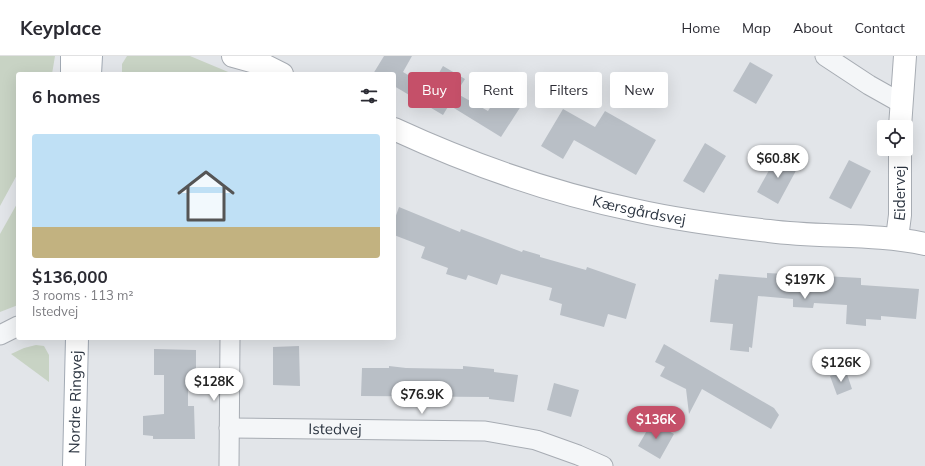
<!DOCTYPE html>
<meta charset="utf-8">
<style>
body{margin:0;font-family:Mulish,sans-serif;background:#f7f7f7;color:#2b2b33;height:100vh;display:flex;flex-direction:column;font-size:15px;white-space:nowrap}
*{box-sizing:border-box;margin:0}
p{font-size:13px;color:#7c7c81}
.icon{flex:none;width:22px;height:22px;fill:none;stroke:currentColor;stroke-width:2;stroke-linecap:round;stroke-linejoin:round}
.map{position:relative;flex:1;overflow:hidden}
.details{position:absolute;left:16px;top:16px;width:380px;height:268px;display:flex;flex-direction:column;background:#fff;border-radius:4px;box-shadow:0 4px 16px #0002}
.details>*{flex:none}
.top-card{position:absolute;left:408px;top:16px;width:380px;height:36px;display:flex;gap:8px}
.controls{position:absolute;left:877px;top:64px;display:grid;gap:8px}
.controls a{display:grid;place-items:center;width:36px;height:36px;border-radius:4px;background:#fff;box-shadow:0 4px 16px #0002;font-size:20px}
.price{position:absolute;translate:-50% -34px;padding:0 9px;border-radius:14px;background:#fff;color:#222;font-size:13px;line-height:26px;filter:drop-shadow(0 1px 2px #0008)}
.price::after{content:'';position:absolute;left:50%;top:24px;width:12px;height:9px;margin-left:-6px;background:inherit;clip-path:polygon(0 0,100% 0,50% 100%)}
.price.selected{background:#c55069;color:#fff}
ul{padding:0;list-style:none}
li{display:grid;align-content:center;gap:8px;height:212px;padding:0 16px}
li+li{border-top:1px solid #e1e1e2}
li span{display:grid;place-items:center;height:124px;border-radius:4px;color:#555}
li>.icon{margin-inline-start:auto}
span .icon{width:72px;height:72px;fill:#fffc;stroke-width:1}
li b{font-size:17px}
h2{display:flex;justify-content:space-between;align-items:center;height:48px;padding:0 16px;font-size:17px}
.chip{padding:0 14px;border-radius:4px;background:#fff;box-shadow:0 4px 16px #0002;font-size:14px;line-height:36px}
.chip.selected{background:#c55069;color:#fff}
header{display:flex;align-items:center;gap:24px;box-sizing:border-box;height:56px;padding:0 20px;background:#fff;border-bottom:1px solid #e1e1e2}
header strong{font-size:19px}
nav{display:flex;gap:22px;margin-inline-start:auto;font-size:14px}
.map>svg:first-child{display:block}
.green{fill:#c8d3c4}
.building{fill:#b9bfc6}
.lines{fill:none;stroke-linecap:round;stroke-linejoin:round}
.street-casing{stroke:#a7acb3;stroke-width:21}
.secondary-casing{stroke:#a7acb3;stroke-width:24}
.primary-casing{stroke:#a2aab4;stroke-width:24}
.street{stroke:#f4f6f8;stroke-width:19}
.secondary{stroke:#fff;stroke-width:22}
.primary{stroke:#fff;stroke-width:22}
.labels{text-anchor:middle;stroke-width:4;stroke-linejoin:round;paint-order:stroke}
.street-label{font-size:15px;fill:#2b3440;stroke:#f1f4f7}
</style>
<header>
<strong>Keyplace</strong>
<nav><a>Home</a><a>Map</a><a>About</a><a>Contact</a></nav>
</header>
<div class="map">
<svg width="925" height="410" viewBox="0 0 925 410">
<rect width="100%" height="100%" fill="#e2e5e9"/>
<path class="green" d="M 0,0 L 55,0 L 52,18 L 18,18 L 18,117 L 0,150 Z
M 127,0 L 190,0 L 233,18 L 122,18 L 122,8 Z
M 18,146 L 18,249 L 0,256 L 0,178 Z
M 36,289 L 44,290 L 49,299 L 49,326 L 11,298 L 24,292 Z"/>
<path class="building" d="M 384,0 L 412,0 L 403,16 L 430,32 L 443,10 L 465,23 L 456,37 L 488,55 L 501,34 L 523,47 L 501,81 L 449,49 L 443,59 L 394,30 L 394,18 L 373,18 Z
M 750,6 L 773,19 L 756,48 L 733,35 Z
M 563,53 L 595,71 L 605,55 L 656,84 L 636,119 L 574,84 L 563,103 L 541,90 Z
M 705,87 L 726,100 L 704,137 L 683,125 Z
M 778,98 L 799,109 L 778,148 L 757,136 Z
M 849,104 L 871,115 L 851,153 L 829,142 Z
M 399,151 L 460,176 L 461,173 L 522,196 L 523,194 L 540,199 L 540,201 L 586,214 L 587,211 L 636,228 L 626,263 L 608,258 L 604,271 L 560,259 L 562,248 L 549,244 L 552,232 L 501,218 L 497,229 L 468,219 L 466,224 L 446,218 L 448,212 L 421,202 L 425,191 L 394,179 L 394,165 Z
M 767,217 L 861,222 L 861,229 L 919,233 L 916,263 L 881,260 L 881,264 L 866,263 L 866,270 L 846,268 L 847,249 L 814,247 L 813,252 L 793,251 L 793,243 L 758,240 L 752,292 L 749,291 L 749,296 L 730,294 L 733,268 L 710,266 L 715,223 L 718,224 L 719,218 L 767,222 Z
M 664,288 L 774,352 L 779,359 L 771,373 L 702,333 L 689,358 L 686,333 L 660,320 L 665,311 L 655,306 Z
M 299,290 L 300,330 L 273,329 L 273,291 Z
M 154,293 L 196,294 L 196,319 L 188,319 L 188,350 L 194,350 L 195,383 L 153,383 L 153,380 L 143,379 L 143,360 L 164,358 L 164,319 L 154,319 Z
M 389,310 L 406,312 L 463,313 L 463,310 L 494,313 L 494,316 L 518,319 L 514,346 L 489,343 L 489,341 L 361,340 L 362,312 L 389,312 Z
M 846,315 L 852,333 L 837,339 L 830,320 Z
M 554,327 L 579,334 L 571,361 L 547,354 Z
M 652,366 L 674,378 L 660,403 L 638,390 Z"/>
<g class="lines">
<g class="street-casing">
<g id="street">
<path d="M 825,0 L 869,29 L 901,47"/>
<path d="M 0,279 L 18,270"/>
<path id="s1" d="M 229,372 L 485,375 L 536,384 L 578,399 L 603,410"/>
<path d="M 229,410 L 230,282"/>
</g>
</g>
<g class="secondary-casing">
<g id="secondary">
<path d="M 233,0 L 262,8 L 282,18"/>
<path d="M 900,71 L 905,0"/>
<path id="s2" d="M 394,73 C 470,108 552,137 634,154 C 678,164 724,170 769,175 C 821,182 874,177 925,188"/>
<path id="s3" d="M 897,182 L 900,159 L 900,93"/>
</g>
</g>
<g class="primary-casing">
<g id="primary">
<path d="M 72,18 L 72,0"/>
<path d="M 90,18 L 91,0"/>
<path id="s4" d="M 74,410 L 77,282"/>
</g>
</g>
<use href="#street" class="street"/>
<use href="#secondary" class="secondary"/>
<use href="#primary" class="primary"/>
</g>
<g class="labels">
<g class="street-label">
<text dy="5" stroke="none"><textPath href="#s3" startOffset="45">Eidervej</textPath></text>
<text dy="5" stroke="none"><textPath href="#s2" startOffset="259">Kærsgårdsvej</textPath></text>
<text dy="5" stroke="none"><textPath href="#s4" startOffset="64">Nordre Ringvej</textPath></text>
<text dy="5" stroke="none"><textPath href="#s1" startOffset="106">Istedvej</textPath></text>
</g>
</g>
</svg>
<div class="controls">
<a><svg class="icon" aria-label="locate" viewBox="0 0 24 24"><circle cx="12" cy="12" r="6"/><path d="M12 2v4M12 18v4M2 12h4M18 12h4"/></svg></a>
</div>
<b class="price" style="left:778px;top:123px">$60.8K</b>
<b class="price" style="left:805px;top:244px">$197K</b>
<b class="price" style="left:841px;top:327px">$126K</b>
<b class="price" style="left:214px;top:346px">$128K</b>
<b class="price" style="left:422px;top:359px">$76.9K</b>
<b class="price selected" style="left:656px;top:384px">$136K</b>
<div class="top-card">
<a class="chip selected">Buy</a>
<a class="chip">Rent</a>
<a class="chip">Filters</a>
<a class="chip">New</a>
</div>
<section class="details">
<h2>6 homes<svg class="icon" aria-label="filters" viewBox="0 0 24 24"><path d="M4 7h16M4 17h16"/><circle cx="9" cy="7" r="2"/><circle cx="15" cy="17" r="2"/></svg></h2>
<ul>
<li><span style="background:linear-gradient(#bfe0f5 75%,#c2b280 0)"><svg class="icon" aria-label="home" viewBox="0 0 24 24"><path d="M3 11l9-7 9 7M6 9v11h12V9"/></svg></span><div><b>$136,000</b><p>3 rooms · 113 m²</p><p>Istedvej</p></div></li>
</ul>
</section>
</div>
